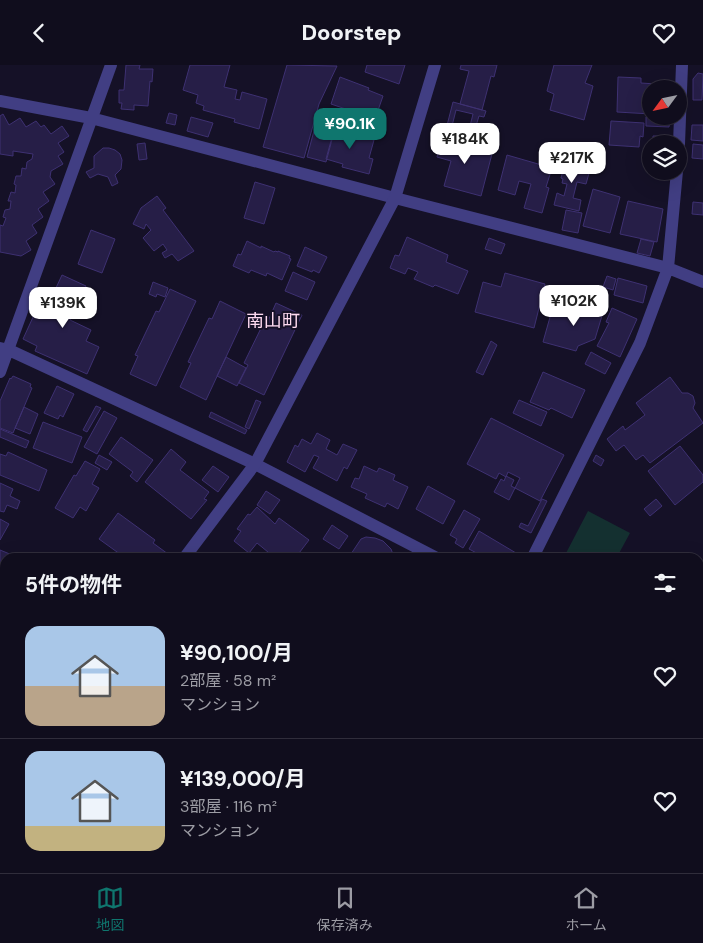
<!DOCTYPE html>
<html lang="ja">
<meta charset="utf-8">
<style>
body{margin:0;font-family:"DM Sans","Noto Sans JP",sans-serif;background:#1e1b2a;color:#f1f3f6;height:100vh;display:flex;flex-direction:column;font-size:19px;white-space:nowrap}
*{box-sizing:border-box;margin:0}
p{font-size:16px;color:#9c9ca4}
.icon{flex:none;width:28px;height:28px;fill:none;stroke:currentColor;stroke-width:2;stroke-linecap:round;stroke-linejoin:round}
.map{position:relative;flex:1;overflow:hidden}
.sheet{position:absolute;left:0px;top:488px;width:704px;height:321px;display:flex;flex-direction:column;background:#100d1d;border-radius:15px 15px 0 0;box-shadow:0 5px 20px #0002,0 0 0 1px #302d3b}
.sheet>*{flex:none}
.needle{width:32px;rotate:237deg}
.tools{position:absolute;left:642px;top:15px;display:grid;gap:10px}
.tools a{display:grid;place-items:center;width:45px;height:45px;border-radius:50%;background:#100d1d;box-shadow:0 5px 20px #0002,0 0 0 1px #302d3b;font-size:25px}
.price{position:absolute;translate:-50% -42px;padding:0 11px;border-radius:10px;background:#fff;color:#222;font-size:16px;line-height:32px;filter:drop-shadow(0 1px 2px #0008)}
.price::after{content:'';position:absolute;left:50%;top:30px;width:15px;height:11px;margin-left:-8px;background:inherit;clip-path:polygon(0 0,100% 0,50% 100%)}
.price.current{background:#0f766e;color:#fff}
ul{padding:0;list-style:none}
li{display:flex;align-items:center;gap:15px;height:125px;padding:0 25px}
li+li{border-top:1px solid #302d3b}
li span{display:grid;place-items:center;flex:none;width:140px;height:100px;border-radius:15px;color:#555}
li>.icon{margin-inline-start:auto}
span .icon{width:60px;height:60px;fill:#fffc;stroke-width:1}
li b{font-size:21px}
h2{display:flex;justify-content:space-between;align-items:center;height:60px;padding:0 25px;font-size:21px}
header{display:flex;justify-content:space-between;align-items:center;height:65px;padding:0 25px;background:#100d1d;font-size:22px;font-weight:800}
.tab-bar{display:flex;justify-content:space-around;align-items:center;height:70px;border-top:1px solid #302d3b;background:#100d1d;font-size:14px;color:#9c9ca4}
.tab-bar a{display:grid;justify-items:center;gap:2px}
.tab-bar .current{color:#0f766e}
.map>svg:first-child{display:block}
.green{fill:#143030}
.building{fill:#261e47;stroke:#3e3172;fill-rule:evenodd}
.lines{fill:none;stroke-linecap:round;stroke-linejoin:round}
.minor{stroke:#413e83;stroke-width:12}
.tertiary{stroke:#413e83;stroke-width:12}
.labels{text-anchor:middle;stroke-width:4;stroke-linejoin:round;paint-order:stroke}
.quarter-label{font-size:18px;fill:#fddaf0;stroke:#151127}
</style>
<header><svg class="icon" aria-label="back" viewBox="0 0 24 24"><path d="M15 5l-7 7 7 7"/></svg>Doorstep<svg class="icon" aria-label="heart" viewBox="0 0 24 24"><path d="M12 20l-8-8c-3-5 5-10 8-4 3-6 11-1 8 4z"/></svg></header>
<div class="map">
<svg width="703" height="808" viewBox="0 0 703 808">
<rect width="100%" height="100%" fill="#151127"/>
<path class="green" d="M 588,446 L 630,468 L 617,492 L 564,492 Z"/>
<path class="building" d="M 126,0 L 140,0 L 139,4 L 153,4 L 152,17 L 150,16 L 148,41 L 134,40 L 134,45 L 121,44 L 122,38 L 119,38 L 119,25 L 124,25 Z
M 190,0 L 230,0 L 224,22 L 237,25 L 235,34 L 240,35 L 242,27 L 267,34 L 259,64 L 234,57 L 235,54 L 203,45 L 204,41 L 196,38 L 198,30 L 183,25 Z
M 287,0 L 337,1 L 319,39 L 304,93 L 263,82 Z
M 367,0 L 405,0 L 399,19 L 365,7 Z
M 461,0 L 497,0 L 494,12 L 491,11 L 482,45 L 460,39 L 469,6 L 460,4 Z
M 554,0 L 592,0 L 585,18 L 593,21 L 584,55 L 550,45 L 554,29 L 547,26 Z
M 698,8 L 703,9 L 702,35 L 693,35 L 693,14 Z
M 340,12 L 369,23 L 368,25 L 383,31 L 375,54 L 331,39 Z
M 618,12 L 641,13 L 641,18 L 656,19 L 656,24 L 651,24 L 651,49 L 617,47 Z
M 453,37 L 486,46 L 484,52 L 479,51 L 473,71 L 495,77 L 492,85 L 444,72 ZM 456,45 L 473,49 L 468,69 L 451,65 Z
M 319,47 L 338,52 L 326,97 L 307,92 Z
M 169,48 L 177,50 L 175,60 L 166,58 Z
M 3,49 L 9,60 L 20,53 L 26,62 L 36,56 L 41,62 L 44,60 L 51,69 L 62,61 L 69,71 L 58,78 L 64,87 L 58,91 L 63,99 L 51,106 L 50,112 L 55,119 L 43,127 L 49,136 L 38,144 L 43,152 L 32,160 L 37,168 L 26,176 L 31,185 L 21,191 L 0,187 L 0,160 L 3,161 L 6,153 L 3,152 L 5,145 L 10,144 L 11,136 L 8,136 L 11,127 L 15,128 L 16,120 L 14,119 L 16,111 L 21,111 L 22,103 L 26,104 L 27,97 L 32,94 L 33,89 L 13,86 L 13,91 L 0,89 L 0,51 Z
M 191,52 L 213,58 L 208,72 L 187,66 Z
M 646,52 L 670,54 L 669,62 L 646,61 Z
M 611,56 L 644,58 L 643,72 L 640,71 L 639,82 L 609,80 Z
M 336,58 L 352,62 L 350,69 L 374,75 L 369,93 L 373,94 L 369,109 L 342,102 L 343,99 L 326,94 Z
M 692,60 L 703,60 L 703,76 L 691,75 Z
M 653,71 L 670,71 L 670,79 L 653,79 Z
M 442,72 L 493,85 L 481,131 L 444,121 L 451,96 L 437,92 Z
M 145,78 L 147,94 L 139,95 L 137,79 Z
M 693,79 L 703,80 L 703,94 L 692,93 Z
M 103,83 L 109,83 L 115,85 L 120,89 L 122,95 L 121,104 L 115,110 L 118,118 L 112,121 L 108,112 L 98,109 L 90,113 L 86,107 L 94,103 L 94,91 Z
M 507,90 L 552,103 L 546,122 L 549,123 L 542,148 L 524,143 L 531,119 L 519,116 L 515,130 L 498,125 Z
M 566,94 L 591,101 L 586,119 L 577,117 L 573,133 L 581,135 L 579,146 L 554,140 L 557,128 L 564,131 L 567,119 L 562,118 L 563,114 L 561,113 Z
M 255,117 L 275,123 L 264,159 L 244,153 Z
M 593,124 L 620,132 L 610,168 L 583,161 Z
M 157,131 L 166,143 L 163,145 L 194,186 L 178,196 L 172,189 L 165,193 L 162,188 L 167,185 L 163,179 L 154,186 L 143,173 L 151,165 L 146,159 L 144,164 L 133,159 L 141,143 Z
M 628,136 L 663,144 L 657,177 L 620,169 Z
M 693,137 L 703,138 L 703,150 L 692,149 Z
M 566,145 L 582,148 L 578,168 L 562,165 Z
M 91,165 L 115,174 L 102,208 L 78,199 Z
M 407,172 L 448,190 L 446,197 L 468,206 L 458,229 L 435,220 L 433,222 L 414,214 L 418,207 L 408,203 L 405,209 L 390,203 L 395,190 L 399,191 Z
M 489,173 L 505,179 L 501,189 L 485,184 Z
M 641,174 L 654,177 L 650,191 L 637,188 Z
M 247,176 L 261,183 L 261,181 L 274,187 L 275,186 L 278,187 L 278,186 L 290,191 L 289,193 L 291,194 L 282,215 L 267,208 L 266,211 L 251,205 L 249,208 L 233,201 L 238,189 L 241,190 Z
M 305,182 L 327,192 L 319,208 L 313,205 L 312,207 L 297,201 Z
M 293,207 L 315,217 L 307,235 L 285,226 Z
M 505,208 L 545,219 L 534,263 L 475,247 L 483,217 L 501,222 Z
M 62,210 L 86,221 L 70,255 L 91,265 L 86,276 L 99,282 L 87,309 L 35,286 L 37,281 L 23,274 L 34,250 L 42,253 Z
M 607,211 L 616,214 L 613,225 L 603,222 Z
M 618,213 L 647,221 L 643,238 L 614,230 Z
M 153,217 L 168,223 L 165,232 L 157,229 L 156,232 L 149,229 Z
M 585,223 L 605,228 L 601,241 L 582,235 Z
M 170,224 L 196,236 L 156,321 L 130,309 L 138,291 L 135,290 L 156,246 L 159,247 Z
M 220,236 L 246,249 L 206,335 L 180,322 L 191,298 L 188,297 L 209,253 L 212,254 Z
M 581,237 L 604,244 L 595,274 L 578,281 L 576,286 L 543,277 L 552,245 L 564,249 L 579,244 Z
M 276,238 L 302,250 L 264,330 L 239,318 L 248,300 L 244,298 L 265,255 L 268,256 Z
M 612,243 L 637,254 L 620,292 L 597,281 L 609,258 L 606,257 Z
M 491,276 L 497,280 L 483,310 L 476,307 Z
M 591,287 L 611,298 L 605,309 L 585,299 Z
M 226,292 L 246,303 L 237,321 L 217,311 Z
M 543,307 L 585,325 L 572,353 L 551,343 L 549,345 L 530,337 Z
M 13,311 L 31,319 L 30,322 L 32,323 L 13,368 L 0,363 L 0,336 L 10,313 L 11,314 Z
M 670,312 L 682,328 L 688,328 L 693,331 L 695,338 L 693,343 L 703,358 L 650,398 L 643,390 L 636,395 L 624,380 L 616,386 L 607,374 L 623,361 L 625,365 L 645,350 L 636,338 Z
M 57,321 L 74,329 L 63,352 L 60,350 L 58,354 L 44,348 Z
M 256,335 L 261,337 L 249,364 L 245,362 Z
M 519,335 L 547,347 L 541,361 L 513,348 Z
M 96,341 L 101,343 L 87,367 L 83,365 Z
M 24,342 L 38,349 L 30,369 L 15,363 Z
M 104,346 L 117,353 L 97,389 L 84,382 Z
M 211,347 L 247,365 L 245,369 L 209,352 Z
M 491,353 L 564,390 L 540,436 L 515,423 L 520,413 L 508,407 L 506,412 L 499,408 L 496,414 L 467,399 Z
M 43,357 L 82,372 L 72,398 L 33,383 Z
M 0,364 L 29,376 L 26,383 L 0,372 Z
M 317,368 L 330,375 L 326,384 L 337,390 L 343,379 L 357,385 L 347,404 L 344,402 L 337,416 L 313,403 L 319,392 L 314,390 L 305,407 L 287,397 L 295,380 L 298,382 L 302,374 L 311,379 Z
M 121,372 L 153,395 L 137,417 L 130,411 L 133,407 L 109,389 Z
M 680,381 L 703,410 L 703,417 L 675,440 L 648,406 Z
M 171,384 L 186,397 L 180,405 L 209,427 L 204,434 L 207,435 L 191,454 L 145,417 Z
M 8,387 L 47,405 L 39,426 L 0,410 L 0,389 L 6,391 Z
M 99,390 L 112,397 L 107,405 L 95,398 Z
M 596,390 L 604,395 L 601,401 L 593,396 Z
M 85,396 L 100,404 L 92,419 L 99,423 L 86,446 L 80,442 L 73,453 L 55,443 L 74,410 L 76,411 Z
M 213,401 L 229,412 L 218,427 L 202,415 Z
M 364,401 L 377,407 L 379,403 L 395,410 L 393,415 L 408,422 L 398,444 L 387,438 L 385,442 L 365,433 L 367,429 L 351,422 L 355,413 L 359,414 Z
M 506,411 L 514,415 L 511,421 L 515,423 L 509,435 L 494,427 L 501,414 L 504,416 Z
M 0,418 L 13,424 L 10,431 L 20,436 L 17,444 L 7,440 L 4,447 L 0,446 Z
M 428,421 L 455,436 L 443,459 L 416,444 Z
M 266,426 L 280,435 L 270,449 L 257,440 Z
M 542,434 L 547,436 L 531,468 L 519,462 L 521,458 L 528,461 Z
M 656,434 L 662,441 L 650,451 L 644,444 Z
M 257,442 L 275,459 L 279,453 L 309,475 L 296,492 L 274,492 L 257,478 L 249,488 L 234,476 L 241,466 L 237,464 L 248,449 L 250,450 Z
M 464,445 L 480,454 L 463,483 L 455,478 L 457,474 L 450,470 Z
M 118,448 L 155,475 L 153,478 L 168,489 L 166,492 L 124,492 L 99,474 Z
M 0,454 L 9,459 L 0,475 Z
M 332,460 L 348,471 L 339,484 L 323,474 Z
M 479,466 L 521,491 L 521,492 L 484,492 L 469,484 Z
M 366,472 L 375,473 L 383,476 L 391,484 L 394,492 L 349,492 L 361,474 Z
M 0,485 L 17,492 L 5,492 L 5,522 L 4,526 L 0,524 Z
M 703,543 L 703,617 L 699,614 L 699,549 Z
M 0,622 L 5,626 L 5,655 L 0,661 Z
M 703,738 L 703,808 L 656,808 L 652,805 L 653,804 L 699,804 L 699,744 Z
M 0,784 L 5,788 L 5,804 L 18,804 L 16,807 L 17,808 L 0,808 Z
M 168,804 L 194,804 L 191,808 L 174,808 Z
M 243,804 L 265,804 L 271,808 L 240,808 Z
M 279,804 L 295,804 L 292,808 L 283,807 L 276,808 Z
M 355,804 L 399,804 L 404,808 L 361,808 Z
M 531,804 L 551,804 L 555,808 L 526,808 Z"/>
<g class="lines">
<path class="minor" d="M 0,36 L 91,53 L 395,133 L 668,203 L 703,217
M 679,79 L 682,0
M 0,283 L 9,285 L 255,399 L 435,492
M 0,307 L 111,0
M 533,492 L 640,278 L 668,203 L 677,106
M 0,557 L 5,561
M 699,691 L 703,685
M 339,804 L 344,808
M 299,808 L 303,804
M 622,808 L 625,804"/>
<path class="tertiary" d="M 185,492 L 255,399 L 395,133 L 435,0
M 0,743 L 5,736"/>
</g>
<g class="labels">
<g class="quarter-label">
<text x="273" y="262">南山町</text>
</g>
</g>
</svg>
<div class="tools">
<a><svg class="needle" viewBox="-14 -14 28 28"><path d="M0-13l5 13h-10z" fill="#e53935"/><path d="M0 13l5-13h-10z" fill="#9c9ca4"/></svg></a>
<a><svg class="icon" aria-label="layers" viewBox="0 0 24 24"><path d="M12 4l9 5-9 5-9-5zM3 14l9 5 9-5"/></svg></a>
</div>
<b class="price current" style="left:350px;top:85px">¥90.1K</b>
<b class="price" style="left:465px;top:100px">¥184K</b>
<b class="price" style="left:572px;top:119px">¥217K</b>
<b class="price" style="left:574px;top:262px">¥102K</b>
<b class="price" style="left:63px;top:264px">¥139K</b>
<section class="sheet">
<h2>5件の物件<svg class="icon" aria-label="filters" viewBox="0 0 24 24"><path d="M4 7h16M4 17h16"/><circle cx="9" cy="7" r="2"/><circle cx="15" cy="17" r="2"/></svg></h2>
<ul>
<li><span style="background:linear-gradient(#a9c7e8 60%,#b9a48a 0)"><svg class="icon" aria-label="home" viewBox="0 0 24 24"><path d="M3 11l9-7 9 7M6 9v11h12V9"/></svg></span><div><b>¥90,100/月</b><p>2部屋 · 58 m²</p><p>マンション</p></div><svg class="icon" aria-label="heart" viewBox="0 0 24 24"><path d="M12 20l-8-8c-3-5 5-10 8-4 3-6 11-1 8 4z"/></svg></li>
<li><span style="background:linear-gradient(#a9c7e8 75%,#c2b280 0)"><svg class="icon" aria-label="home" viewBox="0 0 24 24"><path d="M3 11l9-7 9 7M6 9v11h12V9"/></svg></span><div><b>¥139,000/月</b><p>3部屋 · 116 m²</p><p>マンション</p></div><svg class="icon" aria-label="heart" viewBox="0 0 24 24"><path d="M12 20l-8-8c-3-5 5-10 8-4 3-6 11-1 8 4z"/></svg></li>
</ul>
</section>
</div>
<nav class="tab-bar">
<a class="current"><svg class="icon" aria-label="map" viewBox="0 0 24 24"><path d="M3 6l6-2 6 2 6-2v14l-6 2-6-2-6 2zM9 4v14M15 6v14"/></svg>地図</a>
<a><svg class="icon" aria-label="saved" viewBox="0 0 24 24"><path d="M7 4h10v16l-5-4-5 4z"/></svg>保存済み</a>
<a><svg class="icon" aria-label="home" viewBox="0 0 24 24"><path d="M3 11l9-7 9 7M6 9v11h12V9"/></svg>ホーム</a>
</nav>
